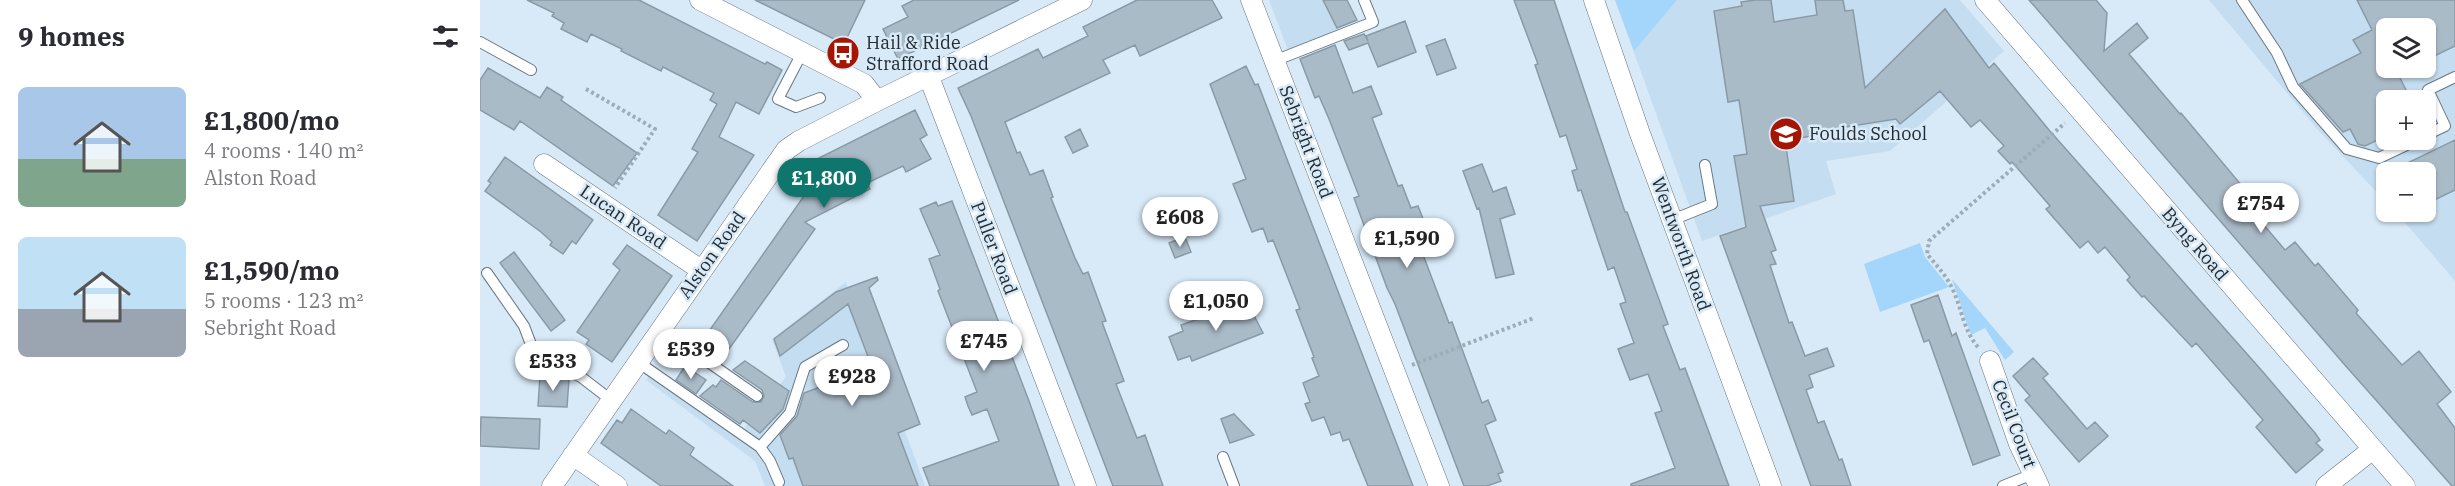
<!DOCTYPE html>
<meta charset="utf-8">
<style>
body{margin:0;font-family:"IBM Plex Serif",serif;background:#f7f7f7;color:#2b2b33;height:100vh;display:flex;flex-direction:column;font-size:22px;white-space:nowrap}
*{box-sizing:border-box;margin:0}
p{font-size:20px;color:#7c7c81}
.icon{flex:none;width:33px;height:33px;fill:none;stroke:currentColor;stroke-width:2;stroke-linecap:round;stroke-linejoin:round}
.map{position:relative;flex:1;overflow:hidden}
.details{display:flex;flex-direction:column;background:#fff;width:480px}
.details>*{flex:none}
.buttons{position:absolute;left:1896px;top:18px;display:grid;gap:12px}
.buttons a{display:grid;place-items:center;width:60px;height:60px;border-radius:9px;background:#fff;box-shadow:0 2px 4px #0004;font-size:30px}
.price{position:absolute;translate:-50% -51px;padding:0 14px;border-radius:21px;background:#fff;color:#222;font-size:20px;line-height:39px;filter:drop-shadow(0 2px 3px #0008)}
.price::after{content:'';position:absolute;left:50%;top:36px;width:18px;height:14px;margin-left:-9px;background:inherit;clip-path:polygon(0 0,100% 0,50% 100%)}
.price.on{background:#0f766e;color:#fff}
ul{padding:0;list-style:none}
li{display:flex;align-items:center;gap:18px;height:150px;padding:0 18px}
li span{display:grid;place-items:center;flex:none;width:168px;height:120px;border-radius:9px;color:#555}
li>.icon{margin-inline-start:auto}
span .icon{width:72px;height:72px;fill:#fffc;stroke-width:1}
li b{font-size:26px}
h2{display:flex;justify-content:space-between;align-items:center;height:72px;padding:0 18px;font-size:26px}
main{display:flex;flex:1;min-height:0}
.map>svg:first-child{display:block}
.built{fill:#c5ddf0;fill-rule:evenodd}
.green{fill:#a4d5fa}
.building{fill:#aabbc8;stroke:#899aa7;stroke-width:1.5}
.lines{fill:none;stroke-linecap:round;stroke-linejoin:round}
.lane-casing{stroke:#677783;stroke-width:12}
.street-casing{stroke:#677783;stroke-width:21}
.path{stroke:#9dacb7;stroke-width:4;stroke-dasharray:3 3;stroke-linecap:butt}
.lane{stroke:#fff;stroke-width:10}
.street{stroke:#fff;stroke-width:20}
.labels{text-anchor:middle;stroke-width:5;stroke-linejoin:round;paint-order:stroke}
.poi-label{font-size:18px;fill:#242b30;stroke:#d8eaf8;text-anchor:start}
.street-label{font-size:18px;fill:#242b30;stroke:#d8eaf8}
</style>
<main>
<section class="details">
<h2>9 homes<svg class="icon" aria-label="filters" viewBox="0 0 24 24"><path d="M4 7h16M4 17h16"/><circle cx="9" cy="7" r="2"/><circle cx="15" cy="17" r="2"/></svg></h2>
<ul>
<li><span style="background:linear-gradient(#a9c7e8 60%,#7fa58c 0)"><svg class="icon" aria-label="home" viewBox="0 0 24 24"><path d="M3 11l9-7 9 7M6 9v11h12V9"/></svg></span><div><b>£1,800/mo</b><p>4 rooms · 140 m²</p><p>Alston Road</p></div></li>
<li><span style="background:linear-gradient(#bfe0f5 60%,#9aa5b1 0)"><svg class="icon" aria-label="home" viewBox="0 0 24 24"><path d="M3 11l9-7 9 7M6 9v11h12V9"/></svg></span><div><b>£1,590/mo</b><p>5 rooms · 123 m²</p><p>Sebright Road</p></div></li>
</ul>
</section>
<div class="map">
<svg width="1975" height="486" viewBox="0 0 1975 486">
<rect width="100%" height="100%" fill="#d8eaf8"/>
<path class="built" d="M 789,0 L 844,0 L 858,30 L 808,50 Z
M 1135,0 L 1480,0 L 1524,51 L 1410,151 L 1346,161 L 1356,194 L 1222,241 Z
M 1729,0 L 1975,0 L 1975,281 L 1916,212 L 1946,212 L 1946,172 L 1906,172 L 1906,202 L 1838,130 ZM 1906,28 L 1946,28 L 1946,68 L 1906,68 ZM 1906,100 L 1946,100 L 1946,140 L 1906,140 Z
M 366,282 L 378,321 L 398,313 L 440,424 L 425,431 L 445,486 L 285,486 L 275,461 L 166,380 L 175,367 L 263,430 L 306,377 L 292,339 Z"/>
<path class="green" d="M 1135,0 L 1197,0 L 1154,51 Z
M 1440,243 L 1445,257 L 1469,287 L 1400,312 L 1384,264 Z
M 1472,279 L 1534,352 L 1525,360 L 1505,328 L 1491,335 Z"/>
<path class="building" d="M 47,0 L 159,0 L 285,64 L 287,62 L 302,70 L 279,114 L 256,102 L 239,137 L 274,155 L 217,241 L 178,215 L 218,152 L 212,149 L 237,104 L 230,100 L 234,93 L 183,67 L 181,71 L 141,51 L 142,49 L 111,34 L 107,42 L 81,29 L 84,23 L 72,16 L 74,13 Z
M 275,0 L 385,0 L 364,44 Z
M 434,0 L 539,0 L 418,59 L 403,29 L 428,17 L 422,6 Z
M 657,0 L 732,0 L 742,18 L 660,56 L 655,45 L 623,60 L 630,73 L 525,122 L 537,153 L 540,152 L 550,175 L 563,170 L 573,197 L 571,198 L 595,258 L 603,274 L 608,272 L 626,321 L 622,322 L 644,381 L 636,384 L 657,438 L 665,435 L 683,486 L 633,486 L 491,116 L 478,88 L 558,49 L 563,58 L 608,36 L 603,27 Z
M 843,0 L 867,0 L 877,20 L 857,28 Z
M 1034,0 L 1074,0 L 1145,212 L 1147,212 L 1188,324 L 1183,326 L 1200,370 L 1205,368 L 1249,486 L 1151,486 L 1151,484 L 1195,468 L 1175,413 L 1182,411 L 1168,374 L 1150,380 L 1138,349 L 1154,343 L 1140,304 L 1146,302 L 1134,267 L 1128,270 L 1101,190 L 1098,191 L 1092,171 L 1097,169 L 1086,135 L 1080,137 L 1055,65 L 1058,64 Z
M 1275,0 L 1291,0 L 1294,22 L 1337,15 L 1335,0 L 1363,0 L 1365,11 L 1373,10 L 1385,88 L 1465,9 L 1509,68 L 1514,63 L 1569,130 L 1783,372 L 1835,433 L 1840,440 L 1836,443 L 1843,450 L 1816,473 L 1776,427 L 1783,420 L 1716,343 L 1712,347 L 1664,296 L 1662,297 L 1647,280 L 1650,277 L 1625,247 L 1618,253 L 1608,241 L 1600,248 L 1566,209 L 1570,206 L 1532,162 L 1530,164 L 1518,151 L 1524,146 L 1500,120 L 1491,127 L 1460,91 L 1420,124 L 1416,119 L 1346,130 L 1347,134 L 1305,140 L 1314,201 L 1280,206 L 1296,250 L 1291,252 L 1296,264 L 1290,265 L 1309,323 L 1312,322 L 1325,356 L 1347,348 L 1354,366 L 1329,375 L 1333,387 L 1326,390 L 1338,423 L 1344,421 L 1359,460 L 1362,459 L 1371,486 L 1331,486 L 1240,236 L 1266,227 L 1254,156 L 1267,154 L 1259,100 L 1248,102 L 1234,11 L 1262,6 L 1261,2 Z
M 1549,0 L 1616,0 L 1627,13 L 1624,51 L 1657,23 L 1668,38 L 1649,54 L 1700,114 L 1701,113 L 1773,199 L 1771,202 L 1776,208 L 1772,211 L 1805,250 L 1815,242 L 1835,266 L 1838,263 L 1878,310 L 1876,313 L 1922,365 L 1939,351 L 1971,392 L 1957,404 L 1975,428 L 1975,486 L 1972,486 L 1864,364 Z
M 1877,0 L 1975,0 L 1975,46 L 1946,60 L 1946,28 L 1906,28 L 1906,68 L 1915,68 L 1931,100 L 1906,100 L 1906,136 L 1885,146 L 1878,144 L 1870,129 L 1863,132 L 1820,84 L 1881,53 L 1873,40 L 1892,30 Z
M 925,21 L 936,52 L 898,67 L 888,43 L 869,50 L 864,41 L 884,34 L 888,41 L 886,36 Z
M 965,39 L 976,68 L 957,75 L 946,46 Z
M 855,45 L 873,93 L 891,86 L 902,114 L 892,118 L 918,186 L 922,185 L 931,208 L 938,206 L 954,247 L 942,252 L 969,323 L 972,322 L 1002,403 L 1008,400 L 1016,420 L 1005,425 L 1023,472 L 1018,474 L 1021,481 L 1007,486 L 984,486 L 915,304 L 907,288 L 874,198 L 879,196 L 849,119 L 839,96 L 835,98 L 820,59 Z
M 766,66 L 775,85 L 778,84 L 933,486 L 888,486 L 869,439 L 863,441 L 860,432 L 851,435 L 844,417 L 832,421 L 825,404 L 830,402 L 823,383 L 839,376 L 832,358 L 834,357 L 816,310 L 820,309 L 793,240 L 788,242 L 783,228 L 772,232 L 753,184 L 766,179 L 730,84 Z
M 8,68 L 60,98 L 67,87 L 83,97 L 81,100 L 157,153 L 133,186 L 40,121 L 34,130 L 0,110 L 0,80 Z
M 435,110 L 447,135 L 440,139 L 451,159 L 426,172 L 423,166 L 387,183 L 390,189 L 325,222 L 335,229 L 249,349 L 227,334 L 329,189 L 319,168 Z
M 600,129 L 608,146 L 593,153 L 585,137 Z
M 1975,140 L 1975,190 L 1946,204 L 1946,172 L 1909,172 Z
M 25,157 L 113,220 L 96,244 L 92,241 L 83,254 L 70,245 L 72,242 L 61,232 L 5,191 L 11,183 L 8,181 Z
M 1002,164 L 1013,192 L 1026,187 L 1035,214 L 1020,219 L 1034,274 L 1016,278 L 999,208 L 997,209 L 983,171 Z
M 472,201 L 549,401 L 579,486 L 450,486 L 443,468 L 519,441 L 507,409 L 492,415 L 488,406 L 485,397 L 497,392 L 458,291 L 460,289 L 449,259 L 460,255 L 440,209 L 456,202 L 458,206 Z
M 705,237 L 711,252 L 695,258 L 689,243 Z
M 147,245 L 192,276 L 132,362 L 106,344 L 109,340 L 97,332 L 140,270 L 133,264 Z
M 34,252 L 85,320 L 71,331 L 20,263 Z
M 397,277 L 398,280 L 389,288 L 440,424 L 418,433 L 438,486 L 323,486 L 313,458 L 309,459 L 300,435 L 317,416 L 324,393 L 392,367 L 368,304 L 300,356 L 294,339 L 356,292 Z
M 1458,295 L 1472,336 L 1476,333 L 1520,455 L 1493,465 L 1449,340 L 1444,342 L 1431,305 Z
M 767,302 L 783,333 L 712,361 L 710,356 L 698,360 L 689,337 L 703,331 L 701,325 Z
M 1553,358 L 1568,374 L 1563,378 L 1607,429 L 1615,422 L 1628,436 L 1599,462 L 1545,400 L 1550,396 L 1533,376 Z
M 265,361 L 309,391 L 303,409 L 280,433 L 263,420 L 260,424 L 220,396 L 233,385 L 236,387 L 241,380 L 273,402 L 281,402 L 284,396 L 282,390 L 253,370 Z
M 205,366 L 226,380 L 216,394 L 196,380 Z
M 60,376 L 89,379 L 87,407 L 58,406 Z
M 151,409 L 186,434 L 189,430 L 214,448 L 210,455 L 253,486 L 181,486 L 121,443 L 137,420 L 142,423 Z
M 754,414 L 774,435 L 750,443 L 741,419 Z
M 1,417 L 60,419 L 59,449 L 0,446 Z"/>
<g class="lines">
<g class="lane-casing">
<path id="lane" d="M 1762,0 L 1797,53 L 1813,87 L 1867,149 L 1899,158 L 1937,140
M 0,42 L 51,70
M 322,53 L 298,99 L 316,107 L 340,98
M 794,61 L 893,22 L 884,0
M 1946,135 L 1965,126 L 1948,90 L 1975,77
M 1192,220 L 1232,204 L 1225,165
M 7,273 L 44,326 L 55,355 L 62,364 L 84,368 L 101,377 L 131,400
M 181,329 L 277,396
M 158,362 L 280,447 L 290,461 L 299,482
M 280,447 L 310,413 L 325,367 L 363,345
M 743,457 L 754,486
M 1523,486 L 1553,474"/>
</g>
<g class="street-casing">
<path id="street" d="M 220,0 L 384,84 L 397,101
M 771,0 L 959,486
M 1114,0 L 1159,131 L 1291,486
M 1505,0 L 1925,486
M 449,77 L 606,486
M 64,164 L 221,270
M 1510,361 L 1539,444 L 1559,486
M 93,455 L 137,486
M 72,486 L 306,150 L 319,141 L 397,101 L 602,0
M 1846,486 L 1893,449"/>
</g>
<path class="path" d="M 106,89 L 175,129 L 135,188
M 1498,347 C 1483,330 1482,308 1472,288 C 1466,275 1456,265 1447,254 L 1449,241 L 1585,123
M 932,365 L 1054,318"/>
<use href="#lane" class="lane"/>
<use href="#street" class="street"/>
</g>
<defs>
<g id="bus-disc" transform="scale(1.725)"><circle r="9.5" fill="#a61402" stroke="#d8eaf8"/><path d="M-5-6H5V4H4V6H2V4H-2V6H-4V4H-5ZM-3.5-4V0h7V-4ZM-3.5 1.2v1.5H-2V1.2ZM2 1.2v1.5H3.5V1.2Z" fill="#fff"/></g>
<g id="school-disc" transform="scale(1.725)"><circle r="9.5" fill="#a61402" stroke="#d8eaf8"/><path d="M0-5L7-2L0 1L-7-2ZM-4 1L0 2.5L4 1V4Q0 6-4 4Z" fill="#fff"/></g>
</defs>
<g fill-rule="evenodd">
<use href="#bus-disc" x="363" y="53"/>
<use href="#school-disc" x="1306" y="134"/>
</g>
<g class="labels">
<g class="poi-label">
<text x="386" y="49">Hail &amp; Ride<tspan x="386" dy="21">Strafford Road</tspan></text>
<text x="1329" y="140">Foulds School</text>
</g>
<g class="street-label">
<text transform="translate(826 142) rotate(69)" y="6">Sebright Road</text>
<text transform="translate(143 217) rotate(34)" y="6">Lucan Road</text>
<text transform="translate(1201 244) rotate(70)" y="6">Wentworth Road</text>
<text transform="translate(1715 244) rotate(49)" y="6">Byng Road</text>
<text transform="translate(514 248) rotate(69)" y="6">Puller Road</text>
<text transform="translate(232 255) rotate(-55)" y="6">Alston Road</text>
<text transform="translate(1534 424) rotate(69)" y="6">Cecil Court</text>
</g>
</g>
</svg>
<div class="buttons">
<a><svg class="icon" aria-label="layers" viewBox="0 0 24 24"><path d="M12 4l9 5-9 5-9-5zM3 14l9 5 9-5"/></svg></a>
<a>+</a>
<a>−</a>
</div>
<b class="price on" style="left:344px;top:209px">£1,800</b>
<b class="price" style="left:1781px;top:234px">£754</b>
<b class="price" style="left:700px;top:248px">£608</b>
<b class="price" style="left:927px;top:269px">£1,590</b>
<b class="price" style="left:736px;top:332px">£1,050</b>
<b class="price" style="left:504px;top:372px">£745</b>
<b class="price" style="left:211px;top:380px">£539</b>
<b class="price" style="left:73px;top:392px">£533</b>
<b class="price" style="left:372px;top:407px">£928</b>
</div>
</main>
